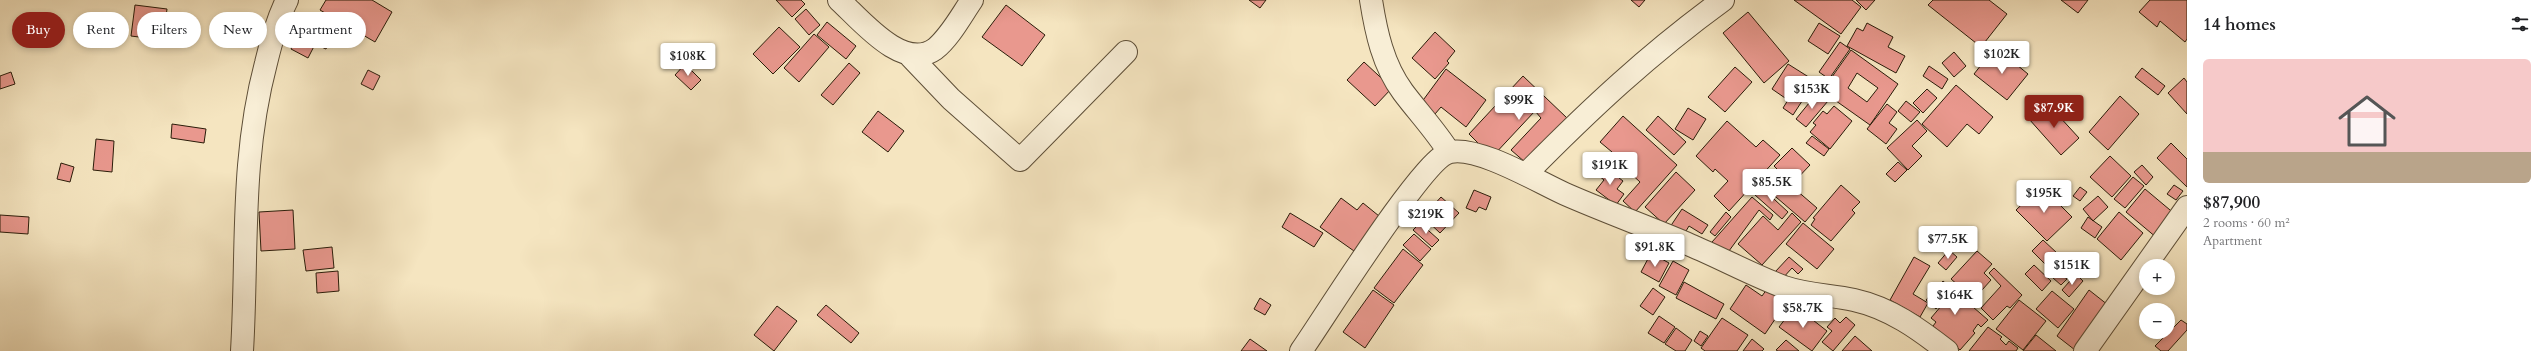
<!DOCTYPE html>
<meta charset="utf-8">
<style>
body{margin:0;font-family:Cardo,serif;background:#f6f6f6;color:#202124;height:100vh;display:flex;flex-direction:column;font-size:15px;white-space:nowrap}
*{box-sizing:border-box;margin:0}
p{font-size:13px;color:#757577}
.icon{flex:none;width:22px;height:22px;fill:none;stroke:currentColor;stroke-width:2;stroke-linecap:round;stroke-linejoin:round}
.map{position:relative;flex:1;overflow:hidden}
.panel{display:flex;flex-direction:column;background:#fff;width:360px}
.panel>*{flex:none}
.banner{position:absolute;left:12px;top:12px;width:380px;height:36px;display:flex;gap:8px}
.fabs{position:absolute;left:2139px;top:259px;display:grid;gap:8px}
.fabs a{display:grid;place-items:center;width:36px;height:36px;border-radius:50%;background:#fff;box-shadow:0 2px 6px #0003;font-size:20px}
.price{position:absolute;translate:-50% -34px;padding:0 9px;border-radius:4px;background:#fff;color:#222;font-size:13px;line-height:26px;filter:drop-shadow(0 1px 2px #0008)}
.price::after{content:'';position:absolute;left:50%;top:24px;width:12px;height:9px;margin-left:-6px;background:inherit;clip-path:polygon(0 0,100% 0,50% 100%)}
.price.on{background:#8f2418;color:#fff}
ul{padding:0;list-style:none}
li{display:grid;align-content:center;gap:8px;height:212px;padding:0 16px}
li span{display:grid;place-items:center;height:124px;border-radius:6px;color:#555}
li>.icon{margin-inline-start:auto}
span .icon{width:72px;height:72px;fill:#fffc;stroke-width:1}
li b{font-size:17px}
h2{display:flex;justify-content:space-between;align-items:center;height:48px;padding:0 16px;font-size:17px}
.chip{padding:0 14px;border-radius:18px;background:#fff;box-shadow:0 2px 6px #0003;font-size:14px;line-height:36px}
.chip.on{background:#8f2418;color:#fff}
main{display:flex;flex:1;min-height:0}
.map>svg:first-child{display:block}
.building{fill:#e9988e;stroke:#2a1c09;fill-rule:evenodd}
.lines{fill:none;stroke-linecap:round;stroke-linejoin:round}
.street-casing{stroke:#5d4e37;stroke-width:24}
.street{stroke:#f8eed6;stroke-width:22}
</style>
<main>
<div class="map">
<svg width="2187" height="351" viewBox="0 0 2187 351">
<rect width="100%" height="100%" fill="#f5e5c0"/>
<filter id="stains"><feTurbulence type="fractalNoise" baseFrequency=".005" numOctaves="4"/><feColorMatrix values="0 0 0 0 .2 0 0 0 0 .09 0 0 0 0 .02 0 0 0 .5 -.17"/></filter>
<radialGradient id="worn" r=".72"><stop offset=".6" stop-color="#630" stop-opacity="0"/><stop offset="1" stop-color="#630" stop-opacity=".3"/></radialGradient>
<path class="building" d="M 326,0 L 372,0 L 392,12 L 375,42 L 320,10 Z
M 776,0 L 801,0 L 805,4 L 792,17 Z
M 1249,0 L 1266,0 L 1260,8 Z
M 1631,0 L 1645,0 L 1639,7 Z
M 1794,0 L 1852,0 L 1861,7 L 1841,34 Z
M 1856,0 L 1875,0 L 1866,10 Z
M 1933,0 L 1989,0 L 2007,14 L 1981,47 L 1928,5 Z
M 2061,0 L 2088,0 L 2078,13 Z
M 2150,0 L 2187,0 L 2187,39 L 2185,42 L 2160,21 L 2157,27 L 2139,12 Z
M 135,5 L 167,9 L 163,40 L 131,36 Z
M 1006,5 L 1045,35 L 1022,66 L 982,37 Z
M 806,9 L 820,25 L 809,35 L 795,19 Z
M 1748,12 L 1789,61 L 1764,83 L 1723,33 Z
M 309,14 L 326,23 L 308,58 L 291,49 Z
M 827,22 L 856,46 L 846,59 L 817,35 Z
M 1819,23 L 1840,36 L 1828,54 L 1808,41 Z
M 1867,23 L 1893,37 L 1888,47 L 1905,56 L 1896,73 L 1847,46 L 1857,28 L 1863,31 Z
M 326,26 L 335,30 L 326,49 L 317,45 Z
M 779,27 L 800,47 L 773,74 L 753,54 Z
M 1435,32 L 1455,51 L 1447,61 L 1449,63 L 1435,79 L 1412,58 Z
M 814,34 L 829,47 L 799,82 L 784,68 Z
M 1840,42 L 1850,49 L 1829,79 L 1819,72 Z
M 1851,50 L 1898,84 L 1870,125 L 1822,91 ZM 1857,73 L 1878,88 L 1867,102 L 1848,88 Z
M 2000,51 L 2028,74 L 2007,100 L 1974,74 L 1985,60 L 1991,64 Z
M 1954,52 L 1966,66 L 1954,77 L 1942,63 Z
M 1364,62 L 1392,88 L 1375,106 L 1347,80 Z
M 849,63 L 860,73 L 833,105 L 821,95 Z
M 685,64 L 701,80 L 691,90 L 675,75 Z
M 1788,64 L 1815,81 L 1793,115 L 1783,108 L 1788,100 L 1772,89 Z
M 1929,66 L 1948,79 L 1942,89 L 1923,76 Z
M 1735,67 L 1752,82 L 1725,112 L 1708,97 Z
M 2142,68 L 2165,86 L 2158,95 L 2135,77 Z
M 1446,69 L 1486,100 L 1466,127 L 1441,107 L 1435,114 L 1421,103 Z
M 368,70 L 380,76 L 373,90 L 361,84 Z
M 11,72 L 15,84 L 0,89 L 0,76 Z
M 1523,76 L 1567,118 L 1526,163 L 1511,150 L 1541,118 L 1535,111 L 1492,157 L 1469,134 Z
M 2184,78 L 2187,82 L 2187,114 L 2168,93 Z
M 1956,85 L 1993,117 L 1979,134 L 1967,124 L 1947,147 L 1922,124 Z
M 1927,89 L 1937,98 L 1923,113 L 1913,103 Z
M 1818,92 L 1828,101 L 1806,127 L 1796,119 Z
M 2120,96 L 2139,114 L 2108,150 L 2089,132 Z
M 1906,101 L 1920,112 L 1911,122 L 1898,111 Z
M 2047,103 L 2079,138 L 2061,155 L 2029,119 Z
M 1887,104 L 1897,112 L 1889,123 L 1897,129 L 1886,144 L 1867,129 Z
M 1834,106 L 1852,121 L 1830,149 L 1810,132 L 1816,125 L 1813,123 L 1823,111 L 1827,114 Z
M 1688,108 L 1706,119 L 1693,140 L 1675,129 Z
M 878,111 L 904,131 L 888,152 L 862,132 Z
M 1623,116 L 1677,165 L 1635,212 L 1623,201 L 1640,182 L 1629,172 L 1624,177 L 1604,160 L 1612,152 L 1600,142 Z
M 1658,116 L 1686,142 L 1674,155 L 1646,130 Z
M 1917,120 L 1927,131 L 1912,146 L 1922,156 L 1908,170 L 1887,148 Z
M 1727,121 L 1756,147 L 1763,140 L 1780,155 L 1729,211 L 1714,196 L 1728,181 L 1715,169 L 1713,172 L 1696,156 Z
M 172,124 L 206,129 L 204,143 L 171,138 Z
M 1812,136 L 1829,149 L 1824,156 L 1806,143 Z
M 96,139 L 114,141 L 112,172 L 93,170 Z
M 2171,143 L 2187,159 L 2187,187 L 2157,158 Z
M 1792,148 L 1810,165 L 1792,184 L 1774,166 Z
M 2110,156 L 2131,176 L 2112,197 L 2090,177 Z
M 1898,162 L 1907,170 L 1895,182 L 1886,174 Z
M 61,163 L 74,167 L 70,182 L 57,179 Z
M 2142,165 L 2153,177 L 2146,185 L 2134,172 Z
M 1605,167 L 1623,181 L 1617,189 L 1624,194 L 1616,205 L 1596,190 L 1604,180 L 1598,175 Z
M 1774,171 L 1817,208 L 1805,222 L 1762,185 Z
M 1676,172 L 1695,190 L 1664,224 L 1645,207 Z
M 2133,177 L 2144,186 L 2125,208 L 2114,199 Z
M 1841,185 L 1860,202 L 1852,210 L 1855,213 L 1831,241 L 1811,225 L 1815,219 L 1813,218 Z
M 2174,185 L 2183,191 L 2176,200 L 2167,194 Z
M 2041,186 L 2072,217 L 2047,241 L 2016,210 Z
M 2080,187 L 2087,192 L 2080,201 L 2073,196 Z
M 1762,188 L 1788,212 L 1782,219 L 1755,195 Z
M 2145,189 L 2176,215 L 2157,238 L 2126,212 Z
M 1474,190 L 1491,197 L 1486,210 L 1479,207 L 1476,212 L 1466,208 Z
M 2098,196 L 2108,207 L 2093,221 L 2083,209 Z
M 1441,197 L 1459,213 L 1440,233 L 1423,217 Z
M 1752,197 L 1773,215 L 1770,220 L 1759,210 L 1726,255 L 1712,242 Z
M 1341,198 L 1357,210 L 1363,203 L 1379,216 L 1354,251 L 1320,227 Z
M 1682,209 L 1708,225 L 1702,234 L 1689,226 L 1683,236 L 1670,227 Z
M 293,210 L 295,249 L 261,251 L 259,212 Z
M 1726,212 L 1731,217 L 1715,236 L 1710,232 Z
M 2119,212 L 2143,233 L 2121,260 L 2097,239 Z
M 1290,213 L 1323,233 L 1314,247 L 1282,227 Z
M 1792,213 L 1801,222 L 1762,265 L 1738,244 L 1763,216 L 1778,230 Z
M 0,215 L 29,217 L 28,234 L 0,232 Z
M 2088,217 L 2102,227 L 2095,238 L 2081,228 Z
M 1420,223 L 1439,240 L 1432,247 L 1413,230 Z
M 1803,223 L 1834,249 L 1817,269 L 1786,244 Z
M 1414,234 L 1431,249 L 1420,261 L 1403,245 Z
M 2043,240 L 2057,253 L 2046,265 L 2032,251 Z
M 332,247 L 334,268 L 306,271 L 303,250 Z
M 1403,249 L 1423,265 L 1394,303 L 1374,288 Z
M 1949,250 L 1957,257 L 1946,270 L 1938,263 Z
M 1977,251 L 1992,264 L 1984,273 L 1991,280 L 1974,299 L 1951,279 Z
M 1651,253 L 1669,263 L 1659,282 L 1641,272 Z
M 1789,257 L 1803,269 L 1798,274 L 1792,268 L 1782,279 L 1775,272 Z
M 1914,257 L 1930,266 L 1913,294 L 1928,303 L 1920,317 L 1890,300 Z
M 1673,261 L 1689,270 L 1676,295 L 1659,286 Z
M 2034,265 L 2051,281 L 2042,291 L 2025,274 Z
M 1994,268 L 2022,295 L 2010,308 L 2007,306 L 1993,320 L 1981,308 L 2001,286 L 1989,273 Z
M 338,271 L 339,291 L 317,293 L 316,273 Z
M 2058,272 L 2067,279 L 2061,285 L 2053,278 Z
M 2076,274 L 2083,281 L 2069,297 L 2062,290 Z
M 1943,281 L 1988,320 L 1981,327 L 1978,324 L 1973,331 L 1975,333 L 1960,350 L 1933,326 L 1936,322 L 1931,318 L 1942,305 L 1940,304 L 1936,309 L 1926,300 Z
M 1684,282 L 1724,304 L 1716,319 L 1676,298 Z
M 1746,285 L 1762,296 L 1767,289 L 1786,303 L 1765,334 L 1730,309 Z
M 1653,288 L 1665,297 L 1653,315 L 1640,306 Z
M 1373,290 L 1394,305 L 1365,348 L 1343,332 Z
M 2089,290 L 2108,305 L 2075,350 L 2057,336 Z
M 2052,291 L 2074,309 L 2058,328 L 2036,309 Z
M 1260,298 L 1271,305 L 1265,315 L 1254,309 Z
M 2019,300 L 2046,321 L 2023,350 L 1996,329 Z
M 826,305 L 859,333 L 851,343 L 817,315 Z
M 777,306 L 797,321 L 774,351 L 754,335 Z
M 1795,306 L 1827,331 L 1812,351 L 1779,327 Z
M 1659,316 L 1675,327 L 1664,343 L 1648,333 Z
M 1846,317 L 1855,325 L 1833,351 L 1822,342 L 1832,331 L 1827,327 L 1835,318 L 1840,323 Z
M 1722,318 L 1748,335 L 1737,351 L 1705,351 L 1701,348 Z
M 2181,320 L 2187,324 L 2187,330 L 2168,351 L 2161,351 L 2155,346 Z
M 1988,327 L 2002,337 L 2000,339 L 2006,345 L 2009,341 L 2018,348 L 2016,351 L 1969,351 Z
M 1676,328 L 1692,340 L 1685,351 L 1676,351 L 1665,344 Z
M 1700,331 L 1708,336 L 1701,346 L 1694,341 Z
M 2036,335 L 2056,351 L 2023,351 Z
M 1855,336 L 1872,351 L 1842,351 Z
M 1250,339 L 1267,351 L 1241,351 Z
M 1752,339 L 1764,349 L 1762,351 L 1743,351 Z
M 1786,340 L 1799,351 L 1778,351 L 1776,350 Z"/>
<g class="lines">
<g class="street-casing">
<path id="street" d="M 839,0 C 861,20 903,72 935,49 C 950,37 961,16 972,0
M 1371,0 C 1376,32 1383,65 1403,92 C 1418,112 1435,130 1449,152
M 910,56 L 951,99 L 1020,160 L 1126,52
M 1526,174 C 1589,110 1650,53 1723,0
M 242,351 C 248,252 240,161 266,63 C 271,42 277,20 287,0
M 1301,351 C 1323,320 1423,158 1450,152 C 1479,146 1538,182 1565,194 C 1606,212 1648,227 1690,245 C 1721,258 1752,275 1784,287 C 1807,295 1831,295 1854,300 C 1890,308 1919,329 1947,351
M 2085,351 L 2187,207"/>
</g>
<use href="#street" class="street"/>
</g>
<rect width="100%" height="100%" filter="url(#stains)"/>
<rect width="100%" height="100%" fill="url(#worn)"/>
</svg>
<div class="fabs">
<a>+</a>
<a>−</a>
</div>
<b class="price" style="left:2002px;top:75px">$102K</b>
<b class="price" style="left:688px;top:77px">$108K</b>
<b class="price" style="left:1812px;top:110px">$153K</b>
<b class="price" style="left:1519px;top:121px">$99K</b>
<b class="price on" style="left:2054px;top:129px">$87.9K</b>
<b class="price" style="left:1610px;top:186px">$191K</b>
<b class="price" style="left:1772px;top:203px">$85.5K</b>
<b class="price" style="left:2044px;top:214px">$195K</b>
<b class="price" style="left:1426px;top:235px">$219K</b>
<b class="price" style="left:1948px;top:260px">$77.5K</b>
<b class="price" style="left:1655px;top:268px">$91.8K</b>
<b class="price" style="left:2072px;top:286px">$151K</b>
<b class="price" style="left:1955px;top:316px">$164K</b>
<b class="price" style="left:1803px;top:329px">$58.7K</b>
<div class="banner">
<a class="chip on">Buy</a>
<a class="chip">Rent</a>
<a class="chip">Filters</a>
<a class="chip">New</a>
<a class="chip">Apartment</a>
</div>
</div>
<section class="panel">
<h2>14 homes<svg class="icon" aria-label="filters" viewBox="0 0 24 24"><path d="M4 7h16M4 17h16"/><circle cx="9" cy="7" r="2"/><circle cx="15" cy="17" r="2"/></svg></h2>
<ul>
<li><span style="background:linear-gradient(#f6c9c9 75%,#b9a48a 0)"><svg class="icon" aria-label="home" viewBox="0 0 24 24"><path d="M3 11l9-7 9 7M6 9v11h12V9"/></svg></span><div><b>$87,900</b><p>2 rooms · 60 m²</p><p>Apartment</p></div></li>
</ul>
</section>
</main>
